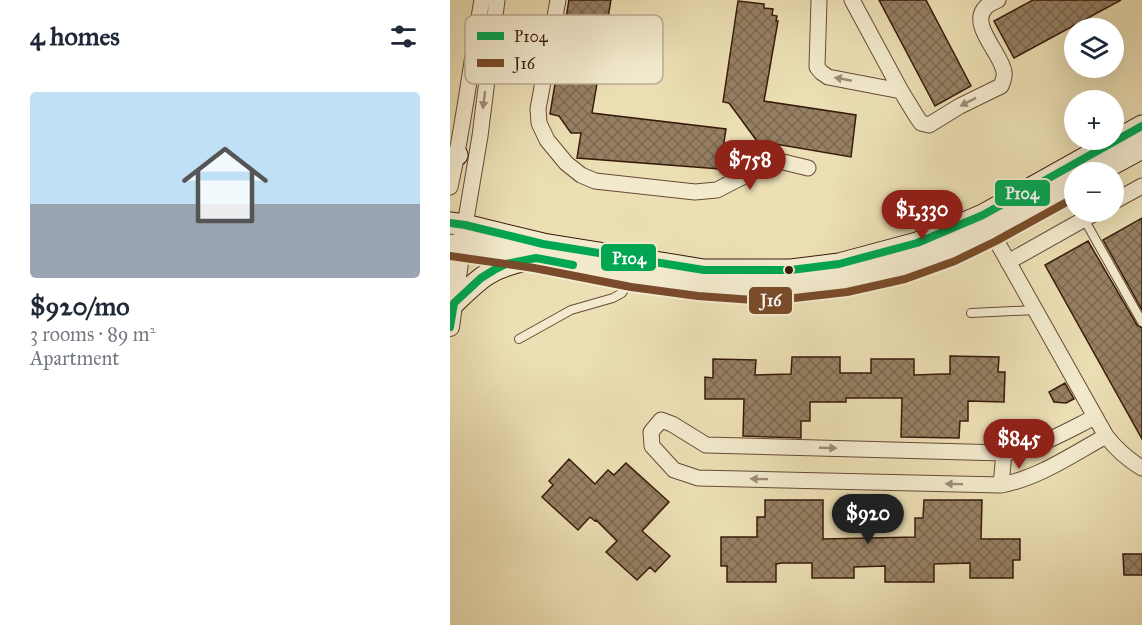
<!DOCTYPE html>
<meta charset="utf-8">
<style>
body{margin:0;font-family:"IM FELL Great Primer",serif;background:#f6f6f7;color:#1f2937;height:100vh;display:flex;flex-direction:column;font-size:22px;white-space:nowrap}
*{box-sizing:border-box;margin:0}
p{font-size:20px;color:#747a83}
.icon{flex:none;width:33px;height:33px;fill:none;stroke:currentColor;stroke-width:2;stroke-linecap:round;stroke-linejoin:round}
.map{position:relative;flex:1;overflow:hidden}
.details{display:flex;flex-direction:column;background:#fff;width:450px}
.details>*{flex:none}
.fabs{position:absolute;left:614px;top:18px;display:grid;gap:12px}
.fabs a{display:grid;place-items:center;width:60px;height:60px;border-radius:50%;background:#fff;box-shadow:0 6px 24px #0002;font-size:30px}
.price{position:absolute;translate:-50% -51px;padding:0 14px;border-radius:21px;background:#8f2418;color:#fff;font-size:20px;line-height:39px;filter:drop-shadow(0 2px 3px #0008)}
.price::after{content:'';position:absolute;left:50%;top:36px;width:18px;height:14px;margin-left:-9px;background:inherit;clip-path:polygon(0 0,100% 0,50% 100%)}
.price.on{background:#222;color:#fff}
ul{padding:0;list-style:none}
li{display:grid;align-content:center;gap:12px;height:318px;padding:0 30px}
li span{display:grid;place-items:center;height:186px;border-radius:6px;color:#555}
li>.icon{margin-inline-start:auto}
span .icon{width:108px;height:108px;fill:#fffc;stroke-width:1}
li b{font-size:26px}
h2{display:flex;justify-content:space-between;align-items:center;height:72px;padding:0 30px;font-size:26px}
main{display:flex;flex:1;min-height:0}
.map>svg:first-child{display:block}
.building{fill:url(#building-cross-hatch);stroke:#381a0b;stroke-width:1.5}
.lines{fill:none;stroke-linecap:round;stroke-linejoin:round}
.service-casing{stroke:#654b35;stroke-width:10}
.minor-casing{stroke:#654b35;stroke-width:17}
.tertiary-casing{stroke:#654b35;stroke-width:20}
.secondary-casing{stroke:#381a0b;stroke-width:23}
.service{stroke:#f3eace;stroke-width:8}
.minor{stroke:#f3eace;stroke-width:15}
.tertiary{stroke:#f3eace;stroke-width:18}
.secondary{stroke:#f3eace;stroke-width:21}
.bus-1-casing{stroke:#f3eace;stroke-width:12}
.bus-2-casing{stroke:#f3eace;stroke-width:12}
.bus-1{stroke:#00a651;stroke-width:8}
.bus-2{stroke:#7a4b2a;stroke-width:8}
.oneway{fill:#9f8c76}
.bus-dot{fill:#381a0b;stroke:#f3eace;stroke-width:2}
.key{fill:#f3eace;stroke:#bbac94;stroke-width:1.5}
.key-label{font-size:16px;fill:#381a0b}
.line-badge{stroke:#f3eace;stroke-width:2}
.badge-label{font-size:16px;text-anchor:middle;font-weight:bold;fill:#fff}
</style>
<main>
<section class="details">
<h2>4 homes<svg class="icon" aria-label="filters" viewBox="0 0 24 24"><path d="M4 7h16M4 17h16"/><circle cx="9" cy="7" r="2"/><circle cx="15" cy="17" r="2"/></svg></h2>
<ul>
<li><span style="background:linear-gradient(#bfe0f5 60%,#9aa5b1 0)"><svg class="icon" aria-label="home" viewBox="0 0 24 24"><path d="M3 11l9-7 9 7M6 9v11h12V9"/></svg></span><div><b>$920/mo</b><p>3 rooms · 89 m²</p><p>Apartment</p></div></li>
</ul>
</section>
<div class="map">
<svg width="692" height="625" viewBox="0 0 692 625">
<defs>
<pattern id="building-cross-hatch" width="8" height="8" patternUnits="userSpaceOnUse" patternTransform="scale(1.5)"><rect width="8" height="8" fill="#968063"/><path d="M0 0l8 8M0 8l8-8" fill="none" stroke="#7b6850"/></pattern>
</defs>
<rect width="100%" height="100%" fill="#ecdfb4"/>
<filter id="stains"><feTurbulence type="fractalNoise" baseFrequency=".00333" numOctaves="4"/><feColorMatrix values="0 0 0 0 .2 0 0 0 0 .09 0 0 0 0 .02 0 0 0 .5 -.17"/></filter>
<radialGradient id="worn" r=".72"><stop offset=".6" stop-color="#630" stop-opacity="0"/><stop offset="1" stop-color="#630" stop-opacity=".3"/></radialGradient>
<path class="building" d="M 119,0 L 161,0 L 142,113 L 276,129 L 270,169 L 127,158 L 131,133 L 121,133 L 109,116 L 100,114 Z
M 429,0 L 476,0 L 521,86 L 485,106 Z
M 583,0 L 671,0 L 564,58 L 544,21 Z
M 288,1 L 314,4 L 314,8 L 323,9 L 322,15 L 327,16 L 326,21 L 328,21 L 314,101 L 406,115 L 401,157 L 307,141 L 279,103 L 273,102 Z
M 692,218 L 692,310 L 653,240 Z
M 638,241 L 687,325 L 692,328 L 692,439 L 595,265 Z
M 500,356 L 549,357 L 548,372 L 555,372 L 554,402 L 518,401 L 518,421 L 510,421 L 509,438 L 451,437 L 452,398 L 396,398 L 396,402 L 360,402 L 360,421 L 351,421 L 351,438 L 293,436 L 294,399 L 255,399 L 255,377 L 263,378 L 263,359 L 306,360 L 305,375 L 341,374 L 342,357 L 390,357 L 390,373 L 421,373 L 421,359 L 464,359 L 464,375 L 493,374 L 500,374 Z
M 615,383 L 624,399 L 616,403 L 604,402 L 599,392 Z
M 119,459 L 145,484 L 158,470 L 164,475 L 176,463 L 219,502 L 192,531 L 220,556 L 205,572 L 200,567 L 187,580 L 156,552 L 167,541 L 146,520 L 145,521 L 140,517 L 128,530 L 92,497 L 103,485 L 99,481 Z
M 315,500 L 373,500 L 373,539 L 465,537 L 465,518 L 473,518 L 474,500 L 532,500 L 531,539 L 570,539 L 570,560 L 563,560 L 563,578 L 520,578 L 520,563 L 484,564 L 484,582 L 435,582 L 435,566 L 404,567 L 404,578 L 362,578 L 362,563 L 332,563 L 326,564 L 326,582 L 277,582 L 277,566 L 271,566 L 271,537 L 307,537 L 307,517 L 315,517 Z
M 673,554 L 692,554 L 692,575 L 674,575 Z"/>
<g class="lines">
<g class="service-casing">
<path id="service" d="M 634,219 L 692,322
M 521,313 L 585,310
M 69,339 L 121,310 L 163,298 L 172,293 L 181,278"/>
</g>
<g class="minor-casing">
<path id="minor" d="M 108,0 L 88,109 L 89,123 L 97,140 L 116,163 L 131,175 L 145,181 L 245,192 L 267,190 L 325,160 L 358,168
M 369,0 L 367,67 L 371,72 L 378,77 L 451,91
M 402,0 L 451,91 L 465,114 L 471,123 L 479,125 L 510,106 L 551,86 C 553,81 555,77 554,72 C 552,54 518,24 536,7 C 539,4 544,2 548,0
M 0,187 C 14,125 21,62 32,0
M 663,202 L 692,186
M 537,224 L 656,436 C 667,450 677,459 692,468
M 15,225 L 30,136 L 47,0
M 558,262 L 647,212
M 645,417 C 615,432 587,449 554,453 L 256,445 L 222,424 L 211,420 L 201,432 L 202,446 L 224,470 L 248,478 L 551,485 C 589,478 623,454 656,436
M 551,485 L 554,453"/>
</g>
<g class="tertiary-casing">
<path id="tertiary" d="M 0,327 L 13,234"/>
</g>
<g class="secondary-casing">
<path id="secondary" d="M 0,159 L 7,155
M 648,172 L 692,148
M 0,223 L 15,225 L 93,244 L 254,270 L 341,270 L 389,264 L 467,243 L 533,215 L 692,126
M 0,245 L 86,258 L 182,277 L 249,286 L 317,291 L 396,282 L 451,269 L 501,251 L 541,232 L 624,186
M 4,303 C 30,278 39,268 76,260"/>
</g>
<use href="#service" class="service"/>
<use href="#minor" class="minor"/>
<use href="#tertiary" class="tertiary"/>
<use href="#secondary" class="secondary"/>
<g class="bus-1-casing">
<path id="bus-1" d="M 0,223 L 15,225 L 93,244 L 254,270 L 341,270 L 389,264 L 467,243 L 533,215 L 692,126
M 0,327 L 4,303 L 31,278 L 44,270 L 56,264 L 86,258 L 123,265"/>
</g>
<g class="bus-2-casing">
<path id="bus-2" d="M 0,256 L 84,268 L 181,287 L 248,296 L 318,301 L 397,292 L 455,279 L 505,261 L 546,241 L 624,198"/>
</g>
<use href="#bus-1" class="bus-1"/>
<use href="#bus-2" class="bus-2"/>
</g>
<defs><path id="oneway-solid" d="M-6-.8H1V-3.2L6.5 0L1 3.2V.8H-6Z" transform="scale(1.5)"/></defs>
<g class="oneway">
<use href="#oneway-solid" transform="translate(393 79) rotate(-169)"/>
<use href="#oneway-solid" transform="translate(34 100) rotate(97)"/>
<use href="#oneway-solid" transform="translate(518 102) rotate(153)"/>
<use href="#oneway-solid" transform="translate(378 448) rotate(2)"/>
<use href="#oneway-solid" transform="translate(309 479) rotate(-179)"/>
<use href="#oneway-solid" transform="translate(504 484) rotate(-179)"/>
</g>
<circle class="bus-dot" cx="339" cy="270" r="5"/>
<rect x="15" y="15" width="198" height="69" rx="9" class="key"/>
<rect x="27" y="32" width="27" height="8" fill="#00a651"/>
<rect x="27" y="59" width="27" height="8" fill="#7a4b2a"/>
<g class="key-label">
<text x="64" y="42">P104</text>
<text x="64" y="69">J16</text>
</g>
<g class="line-badge">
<rect x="544" y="179" width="57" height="28" rx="6" fill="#00a651"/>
<rect x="150" y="243" width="57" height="29" rx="6" fill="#00a651"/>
<rect x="298" y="286" width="45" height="29" rx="6" fill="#7a4b2a"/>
</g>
<g class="badge-label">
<text x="572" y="199">P104</text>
<text x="179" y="264">P104</text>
<text x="321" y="306">J16</text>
</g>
<rect width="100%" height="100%" filter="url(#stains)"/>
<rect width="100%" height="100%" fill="url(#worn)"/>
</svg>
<div class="fabs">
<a><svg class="icon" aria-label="layers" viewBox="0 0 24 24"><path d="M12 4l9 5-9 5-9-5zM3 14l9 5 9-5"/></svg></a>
<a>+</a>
<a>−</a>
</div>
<b class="price" style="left:300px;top:191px">$758</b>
<b class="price" style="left:472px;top:241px">$1,330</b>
<b class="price" style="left:569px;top:470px">$845</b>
<b class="price on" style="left:418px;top:545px">$920</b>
</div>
</main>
